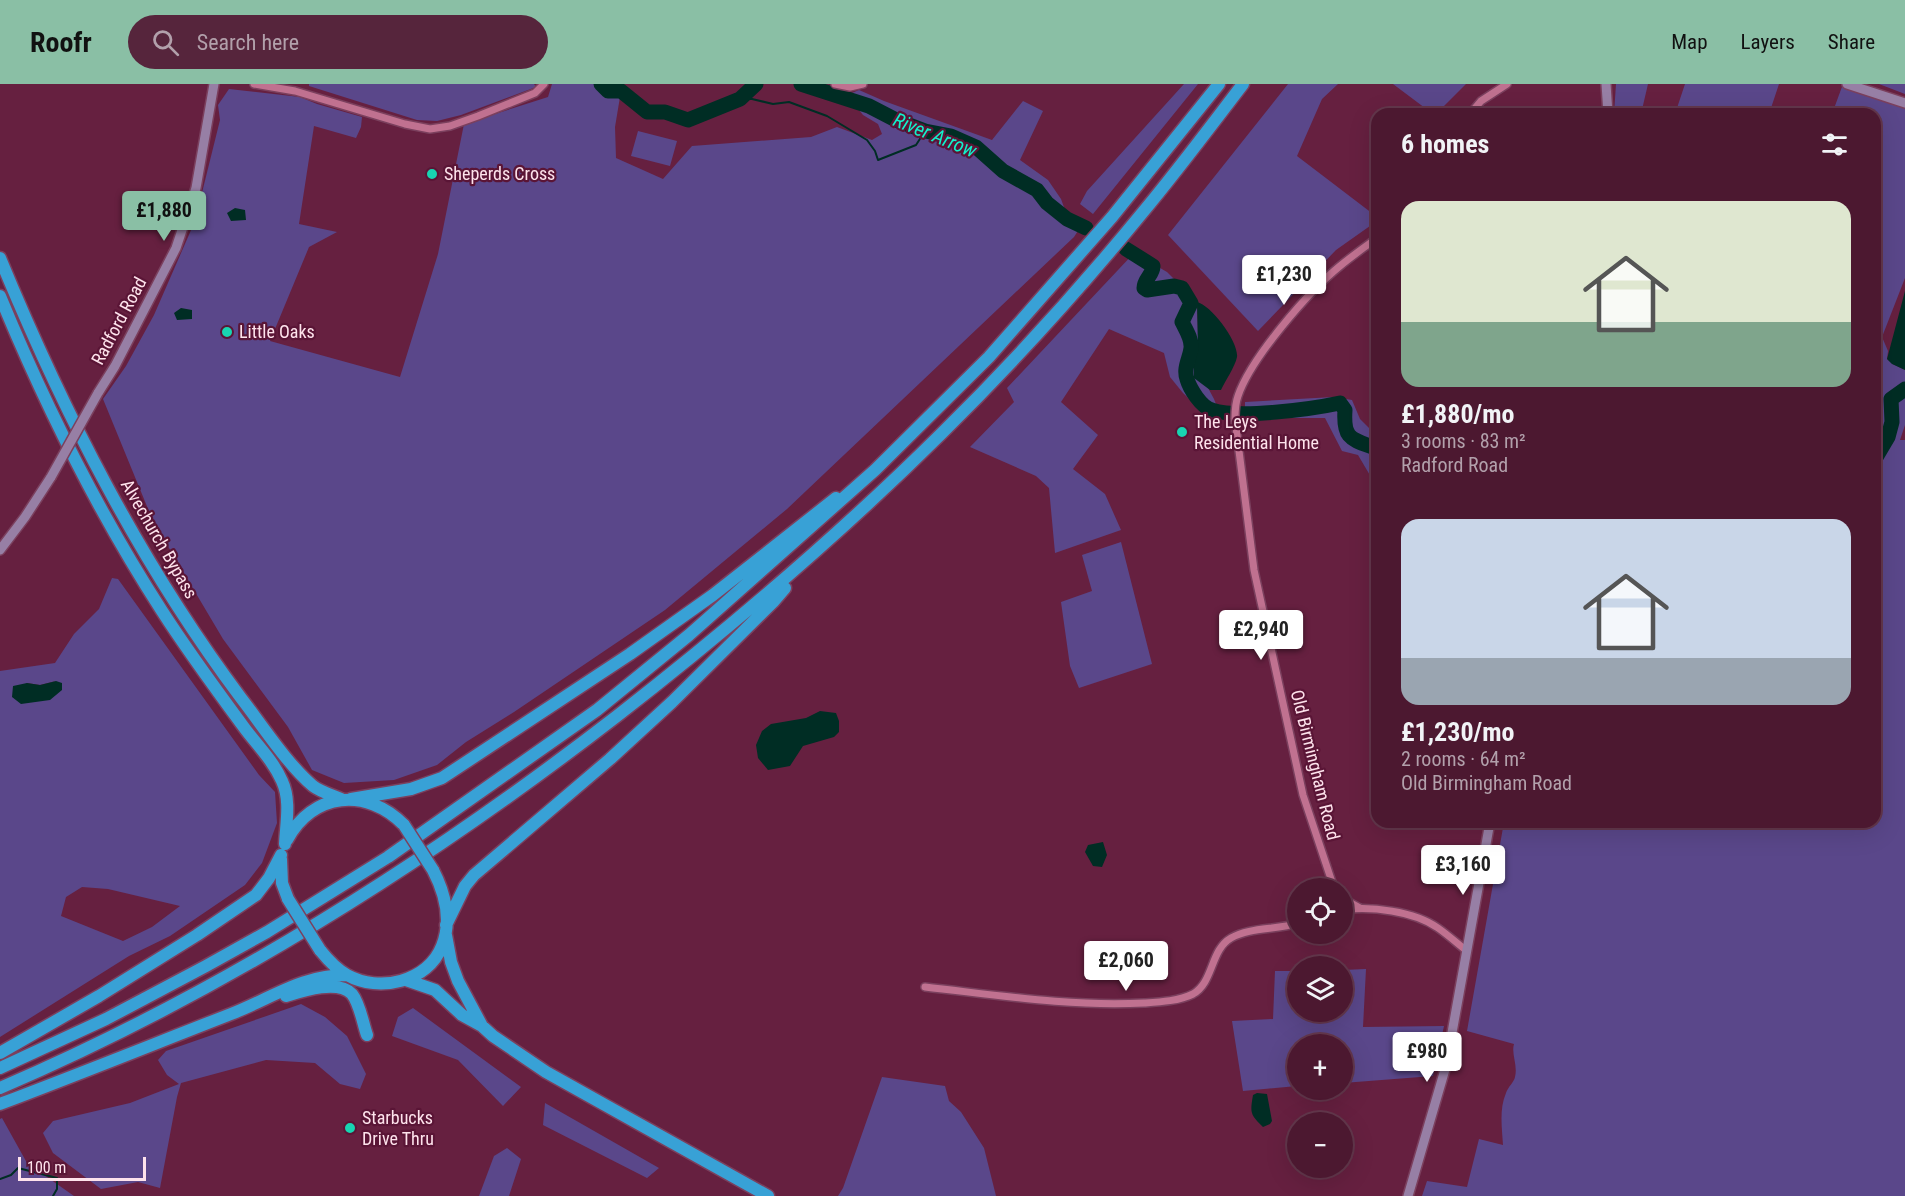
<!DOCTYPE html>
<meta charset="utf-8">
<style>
body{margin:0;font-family:"Roboto Condensed",sans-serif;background:#56253c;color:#f1f3f6;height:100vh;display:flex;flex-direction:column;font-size:22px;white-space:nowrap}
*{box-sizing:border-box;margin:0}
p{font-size:20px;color:#b2a0ab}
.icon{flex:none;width:33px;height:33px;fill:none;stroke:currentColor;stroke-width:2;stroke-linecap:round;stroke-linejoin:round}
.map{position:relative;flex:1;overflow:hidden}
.sheet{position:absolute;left:1371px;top:24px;width:510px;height:720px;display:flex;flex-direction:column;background:#4c1830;border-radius:18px;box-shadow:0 6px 24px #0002,0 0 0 2px #63374c}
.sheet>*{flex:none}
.tools{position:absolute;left:1287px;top:794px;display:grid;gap:12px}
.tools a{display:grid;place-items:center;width:66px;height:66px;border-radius:50%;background:#4c1830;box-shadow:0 6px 24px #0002,0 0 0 2px #63374c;font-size:30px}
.scale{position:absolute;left:18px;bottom:15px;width:128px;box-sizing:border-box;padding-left:6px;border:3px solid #fee3ec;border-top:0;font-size:16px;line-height:21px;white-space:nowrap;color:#fee3ec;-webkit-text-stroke:4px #5a1536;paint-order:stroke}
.price{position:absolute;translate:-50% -51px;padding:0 14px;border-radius:6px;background:#fff;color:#222;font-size:20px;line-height:39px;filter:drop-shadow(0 2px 3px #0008)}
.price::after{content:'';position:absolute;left:50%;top:36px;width:18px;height:14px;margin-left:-9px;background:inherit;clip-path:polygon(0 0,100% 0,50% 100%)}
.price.on{background:#8abfa5;color:#111}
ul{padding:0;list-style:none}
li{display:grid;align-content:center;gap:12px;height:318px;padding:0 30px}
li span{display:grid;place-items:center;height:186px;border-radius:18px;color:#555}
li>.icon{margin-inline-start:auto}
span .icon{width:108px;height:108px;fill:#fffc;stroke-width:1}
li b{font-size:26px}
h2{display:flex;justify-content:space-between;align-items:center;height:72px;padding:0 30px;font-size:26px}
header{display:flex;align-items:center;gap:36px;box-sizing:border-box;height:84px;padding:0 30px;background:#8abfa5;color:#111}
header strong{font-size:28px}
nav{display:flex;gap:33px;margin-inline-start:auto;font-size:21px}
.search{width:420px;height:54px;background:#56253c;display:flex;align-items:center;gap:15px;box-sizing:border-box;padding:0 21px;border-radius:33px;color:#b2a0ab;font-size:22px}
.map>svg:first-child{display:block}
.green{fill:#5a478a;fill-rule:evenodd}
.water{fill:#002d24}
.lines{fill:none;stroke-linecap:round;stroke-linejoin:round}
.stream{stroke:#002d24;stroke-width:2}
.river{stroke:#002d24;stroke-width:15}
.street-casing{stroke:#7b405e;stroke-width:10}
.secondary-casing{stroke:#7b405e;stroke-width:12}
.highway-casing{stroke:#7b405e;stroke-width:15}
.street{stroke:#c07190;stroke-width:7}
.secondary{stroke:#977fa5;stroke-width:9}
.highway{stroke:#38a1d6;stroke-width:12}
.secondary-bridge-casing{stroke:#7b405e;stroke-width:12;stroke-linecap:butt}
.highway-bridge-casing{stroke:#7b405e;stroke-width:15;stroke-linecap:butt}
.secondary-bridge{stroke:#977fa5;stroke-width:9}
.highway-bridge{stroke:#38a1d6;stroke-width:12}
.poi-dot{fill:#18d5b2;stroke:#5a1536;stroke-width:2}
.labels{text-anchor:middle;stroke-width:4.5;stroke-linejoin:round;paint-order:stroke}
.poi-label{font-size:18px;fill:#fee3ec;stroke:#5a1536;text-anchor:start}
.street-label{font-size:18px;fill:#fee3ec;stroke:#5a1536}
.water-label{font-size:20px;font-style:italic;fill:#11f2cb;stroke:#5a1536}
</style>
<header>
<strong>Roofr</strong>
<div class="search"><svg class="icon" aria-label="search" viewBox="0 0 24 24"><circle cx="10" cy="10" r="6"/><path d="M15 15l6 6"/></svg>Search here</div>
<nav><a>Map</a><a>Layers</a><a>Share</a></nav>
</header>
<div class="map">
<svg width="1905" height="1112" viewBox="0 0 1905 1112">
<rect width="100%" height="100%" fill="#662040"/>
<path class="green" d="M 309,0 L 534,0 L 536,3 L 461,31 L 437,37 L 417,36 L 309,2 Z
M 552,0 L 618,0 L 621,7 L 615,43 L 616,74 L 663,95 L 692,62 L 811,53 L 837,43 L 872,56 L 882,50 L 878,40 L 863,31 L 847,11 L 859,6 L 884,17 L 992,56 L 1023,17 L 1043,27 L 1020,76 L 1048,96 L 1061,115 L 1065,126 L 1083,139 L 1074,153 L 787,425 L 665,526 L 514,628 L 466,658 L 437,681 L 394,696 L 344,699 L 312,686 L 288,643 L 223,555 L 153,437 L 103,315 L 126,282 L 154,231 L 195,137 L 220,36 L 218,21 L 229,5 L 300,13 L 317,20 L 362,33 L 361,43 L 356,54 L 314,42 L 299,140 L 337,148 L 309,163 L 270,257 L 400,293 L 438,170 L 464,40 L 548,13 Z
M 1184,0 L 1198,0 L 1093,130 L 1080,120 L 1087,107 Z
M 1288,0 L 1338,0 L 1322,15 L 1297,72 L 1377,133 L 1377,137 L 1336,166 L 1258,247 L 1168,151 Z
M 1393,0 L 1466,0 L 1436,30 L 1433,30 Z
M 1616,0 L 1648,0 L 1641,30 L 1614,30 Z
M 1685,0 L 1779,0 L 1769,30 L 1675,30 Z
M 1843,0 L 1905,21 L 1905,194 L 1882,253 L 1888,267 L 1887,275 L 1893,280 L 1905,286 L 1905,341 L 1900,356 L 1905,356 L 1905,1112 L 1422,1112 L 1427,1097 L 1467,1103 L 1479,1055 L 1503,1061 C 1502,1044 1499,1025 1506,1009 C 1508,1003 1514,998 1515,993 C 1518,981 1511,970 1514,960 L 1467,947 L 1504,738 L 1875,738 L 1875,30 L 1832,30 Z
M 1879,0 L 1905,0 L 1905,10 Z
M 638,47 L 677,57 L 670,82 L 631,72 Z
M 1134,169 L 1167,188 L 1197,218 L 1199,287 L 1214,315 L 1221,333 L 1210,335 L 1183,309 L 1170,293 L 1164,269 L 1109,245 L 1061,318 L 1098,351 L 1073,385 L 1105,410 L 1121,446 L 1055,469 L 1049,404 L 1036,392 L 970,363 L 1014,318 L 1007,304 Z
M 1334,313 L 1352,316 L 1360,335 L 1377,352 L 1377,396 L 1371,393 L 1358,371 L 1342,367 L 1325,334 L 1245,334 L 1245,318 Z
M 1121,458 L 1152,580 L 1079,604 L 1070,582 L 1061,518 L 1092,507 L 1082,471 Z
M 112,494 L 118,495 L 259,691 L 275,708 L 277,739 L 262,779 L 245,801 L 170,852 L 129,872 L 0,953 L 0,587 L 55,579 L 74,550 L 99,525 ZM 56,597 L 12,613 L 27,599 L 40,601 ZM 82,803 L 108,805 L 180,822 L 152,843 L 123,857 L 61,832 L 66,813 Z
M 1366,885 L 1363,943 L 1444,942 L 1433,992 L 1343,999 L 1342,960 L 1298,960 L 1297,1002 L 1243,1007 L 1232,937 L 1273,935 L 1275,887 L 1297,887 L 1298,927 L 1342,927 L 1343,886 Z
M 301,920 L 325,933 L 347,952 L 366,990 L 360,1005 L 340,1000 L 315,979 L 266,976 L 181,999 L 177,1013 L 160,1104 L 138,1098 L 101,1105 L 53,1069 L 43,1049 L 53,1037 L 130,1019 L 179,1000 L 167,991 L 158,976 L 166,967 Z
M 413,924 L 521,1003 L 503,1022 L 458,976 L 392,952 L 398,933 Z
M 882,993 L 945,1002 L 949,1017 L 961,1028 L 984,1064 L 996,1112 L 838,1112 L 843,1104 Z
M 545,1019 L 659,1084 L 647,1094 L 543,1041 Z
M 2,1034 L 27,1079 L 74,1112 L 0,1112 L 0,1035 Z
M 507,1064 L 521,1075 L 509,1112 L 479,1112 L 494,1072 Z"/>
<path class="water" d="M 235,124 L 245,126 L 246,136 L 231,137 L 227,129 Z
M 1905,207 L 1905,286 L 1892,280 L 1887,275 Z
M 1197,218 C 1211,221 1239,258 1237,273 C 1235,283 1225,297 1221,306 L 1210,306 L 1194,294 L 1194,280 L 1198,265 Z
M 181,224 L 192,226 L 192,235 L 177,236 L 174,229 Z
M 56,597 L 62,599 L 62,606 L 50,616 L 21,620 L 12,613 L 13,602 L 27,599 L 40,601 Z
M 820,627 L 836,629 L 839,637 L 839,648 L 834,653 L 803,662 L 790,682 L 768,686 L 758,674 L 756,661 L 762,647 L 771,640 L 806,634 Z
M 1103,758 L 1107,771 L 1102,783 L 1093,782 L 1085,768 L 1088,761 Z
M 1257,1009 L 1267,1010 L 1272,1037 L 1270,1040 L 1263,1043 C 1250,1030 1250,1029 1253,1011 Z"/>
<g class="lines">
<path class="stream" d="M 740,15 L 752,15 L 773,20 L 789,18 L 827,32 L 867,56 L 875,67 L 878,76 L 916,61 L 925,47
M 0,1095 L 11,1091 L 18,1084 L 57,1094 L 57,1105 L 53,1112"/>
<path class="river" d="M 601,0 L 608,7 L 621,7 L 647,28 L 665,28 L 688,36 L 740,15 L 756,0
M 801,0 L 869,22 L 896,36 L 925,47 L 951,52 L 976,63 L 1003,87 L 1037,106 L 1047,119 L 1067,135 L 1086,144
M 1126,165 L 1153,182 C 1153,191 1144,195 1144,204 L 1147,206 L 1174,202 L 1182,204 L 1191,219 L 1182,238 C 1186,246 1192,255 1191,264 C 1190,274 1183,284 1187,295 C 1190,305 1201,323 1212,326 C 1239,335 1312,325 1340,319 L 1345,326 C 1343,355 1351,355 1375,364 L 1377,368
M 1875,375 L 1888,353 L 1892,338 L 1891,315 L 1905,305"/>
<g class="street-casing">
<path id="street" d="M 254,0 L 295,7 L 405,40 L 430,45 L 450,42 L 478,32 L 535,9 L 544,0
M 835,0 L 850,3 L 863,0
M 1470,30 L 1481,17 L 1507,0
M 1334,804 L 1303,711 L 1254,486 L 1235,335 C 1235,327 1235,320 1238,312 C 1251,274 1308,208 1340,182 C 1352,172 1365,163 1377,154
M 1342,814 L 1360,824
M 1342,826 C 1371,822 1414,827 1438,844 C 1448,851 1458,860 1467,867
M 925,903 C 997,911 1071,923 1144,919 C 1160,918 1179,917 1193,910 C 1214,898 1210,866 1231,854 C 1250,843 1277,846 1298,839"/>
</g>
<g class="secondary-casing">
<path id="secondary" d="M 1606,0 L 1608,30
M 1847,0 L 1905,19
M 98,309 L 115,282 L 176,164 L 196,104 L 214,0
M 0,466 L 25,433 L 51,393
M 1408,1112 L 1446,982 L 1490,738"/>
</g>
<g class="highway-casing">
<path id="highway" d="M 0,174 C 64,329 140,479 241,614 C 262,641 287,680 313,702 C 321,708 332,711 341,715
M 0,212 C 45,321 98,428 162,527 C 187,566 215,604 243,642 C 256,660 273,676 282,697 C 291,716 286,739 285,760
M 351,715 L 411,705 L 442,694 L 630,570 L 713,511 L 836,414
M 287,756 C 312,708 367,703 404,741
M 281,775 L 282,799 L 288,815
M 446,841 L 465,802 L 474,791 L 610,675 L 672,618 L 773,518 L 785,504
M 446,851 L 451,878 L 458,897 L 482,942
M 320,866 C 328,876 336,885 347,891 C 379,909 428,898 442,862 C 452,837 445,809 433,786
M 406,896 L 435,906 L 462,931 L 482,942 L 493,952 L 546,988 L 768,1112
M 286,912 C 302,907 338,895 352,910 C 360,920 363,940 367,951
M 0,969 L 99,912 L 197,851 L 256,811 L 269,794 L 281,771
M 0,984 L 106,935 L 206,882 L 267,848 L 388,773 L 597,626 L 689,551 L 875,386 L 989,273 L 1112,133 L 1219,0
M 0,1004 C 221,909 427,779 617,632 C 730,544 839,451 941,350 C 1012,280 1080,205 1143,128 C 1178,86 1210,43 1243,0
M 0,1020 C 77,991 154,960 231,930 C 272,914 302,891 347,891"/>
</g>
<use href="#street" class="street"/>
<use href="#secondary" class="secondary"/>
<use href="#highway" class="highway"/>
<g class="secondary-bridge-casing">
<path id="secondary-bridge" d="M 51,393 L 98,309"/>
</g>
<g class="highway-bridge-casing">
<path id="highway-bridge" d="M 404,741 L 433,786
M 288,815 L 320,866"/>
</g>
<use href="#secondary-bridge" class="secondary-bridge"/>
<use href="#highway-bridge" class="highway-bridge"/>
</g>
<g class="poi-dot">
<circle cx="432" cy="90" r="6"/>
<circle cx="227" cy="248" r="6"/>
<circle cx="1182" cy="348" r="6"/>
<circle cx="350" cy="1044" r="6"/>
</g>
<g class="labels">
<g class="poi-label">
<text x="444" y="96">Sheperds Cross</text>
<text x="239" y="254">Little Oaks</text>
<text x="1194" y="344">The Leys<tspan x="1194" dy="21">Residential Home</tspan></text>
<text x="362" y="1040">Starbucks<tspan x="362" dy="21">Drive Thru</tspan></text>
</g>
<g class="street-label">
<text transform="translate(119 237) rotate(-62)" y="6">Radford Road</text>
<text transform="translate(159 455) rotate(60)" y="6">Alvechurch Bypass</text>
<text transform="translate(1315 681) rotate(76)" y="6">Old Birmingham Road</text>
</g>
<g class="water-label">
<text transform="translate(935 51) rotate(22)" y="7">River Arrow</text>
</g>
</g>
</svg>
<div class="tools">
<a><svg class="icon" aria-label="locate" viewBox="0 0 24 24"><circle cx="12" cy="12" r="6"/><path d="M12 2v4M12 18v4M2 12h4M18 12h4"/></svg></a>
<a><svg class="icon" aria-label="layers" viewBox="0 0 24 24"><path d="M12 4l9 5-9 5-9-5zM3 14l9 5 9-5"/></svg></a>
<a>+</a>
<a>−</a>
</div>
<div class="scale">100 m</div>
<b class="price on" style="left:164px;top:158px">£1,880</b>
<b class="price" style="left:1284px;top:222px">£1,230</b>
<b class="price" style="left:1261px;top:577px">£2,940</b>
<b class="price" style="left:1463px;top:812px">£3,160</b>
<b class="price" style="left:1126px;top:908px">£2,060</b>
<b class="price" style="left:1427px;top:999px">£980</b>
<section class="sheet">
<h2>6 homes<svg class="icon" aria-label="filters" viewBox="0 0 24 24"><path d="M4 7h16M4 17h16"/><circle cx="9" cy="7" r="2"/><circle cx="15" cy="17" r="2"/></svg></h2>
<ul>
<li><span style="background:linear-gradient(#dfe7d0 65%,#7fa58c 0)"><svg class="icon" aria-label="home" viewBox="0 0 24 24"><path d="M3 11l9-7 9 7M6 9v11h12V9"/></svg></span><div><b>£1,880/mo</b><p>3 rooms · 83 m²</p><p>Radford Road</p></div></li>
<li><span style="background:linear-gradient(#c9d6e8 75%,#9aa5b1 0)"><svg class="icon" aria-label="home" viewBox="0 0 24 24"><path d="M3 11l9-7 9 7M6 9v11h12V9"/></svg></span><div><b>£1,230/mo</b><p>2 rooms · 64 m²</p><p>Old Birmingham Road</p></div></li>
</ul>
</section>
</div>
